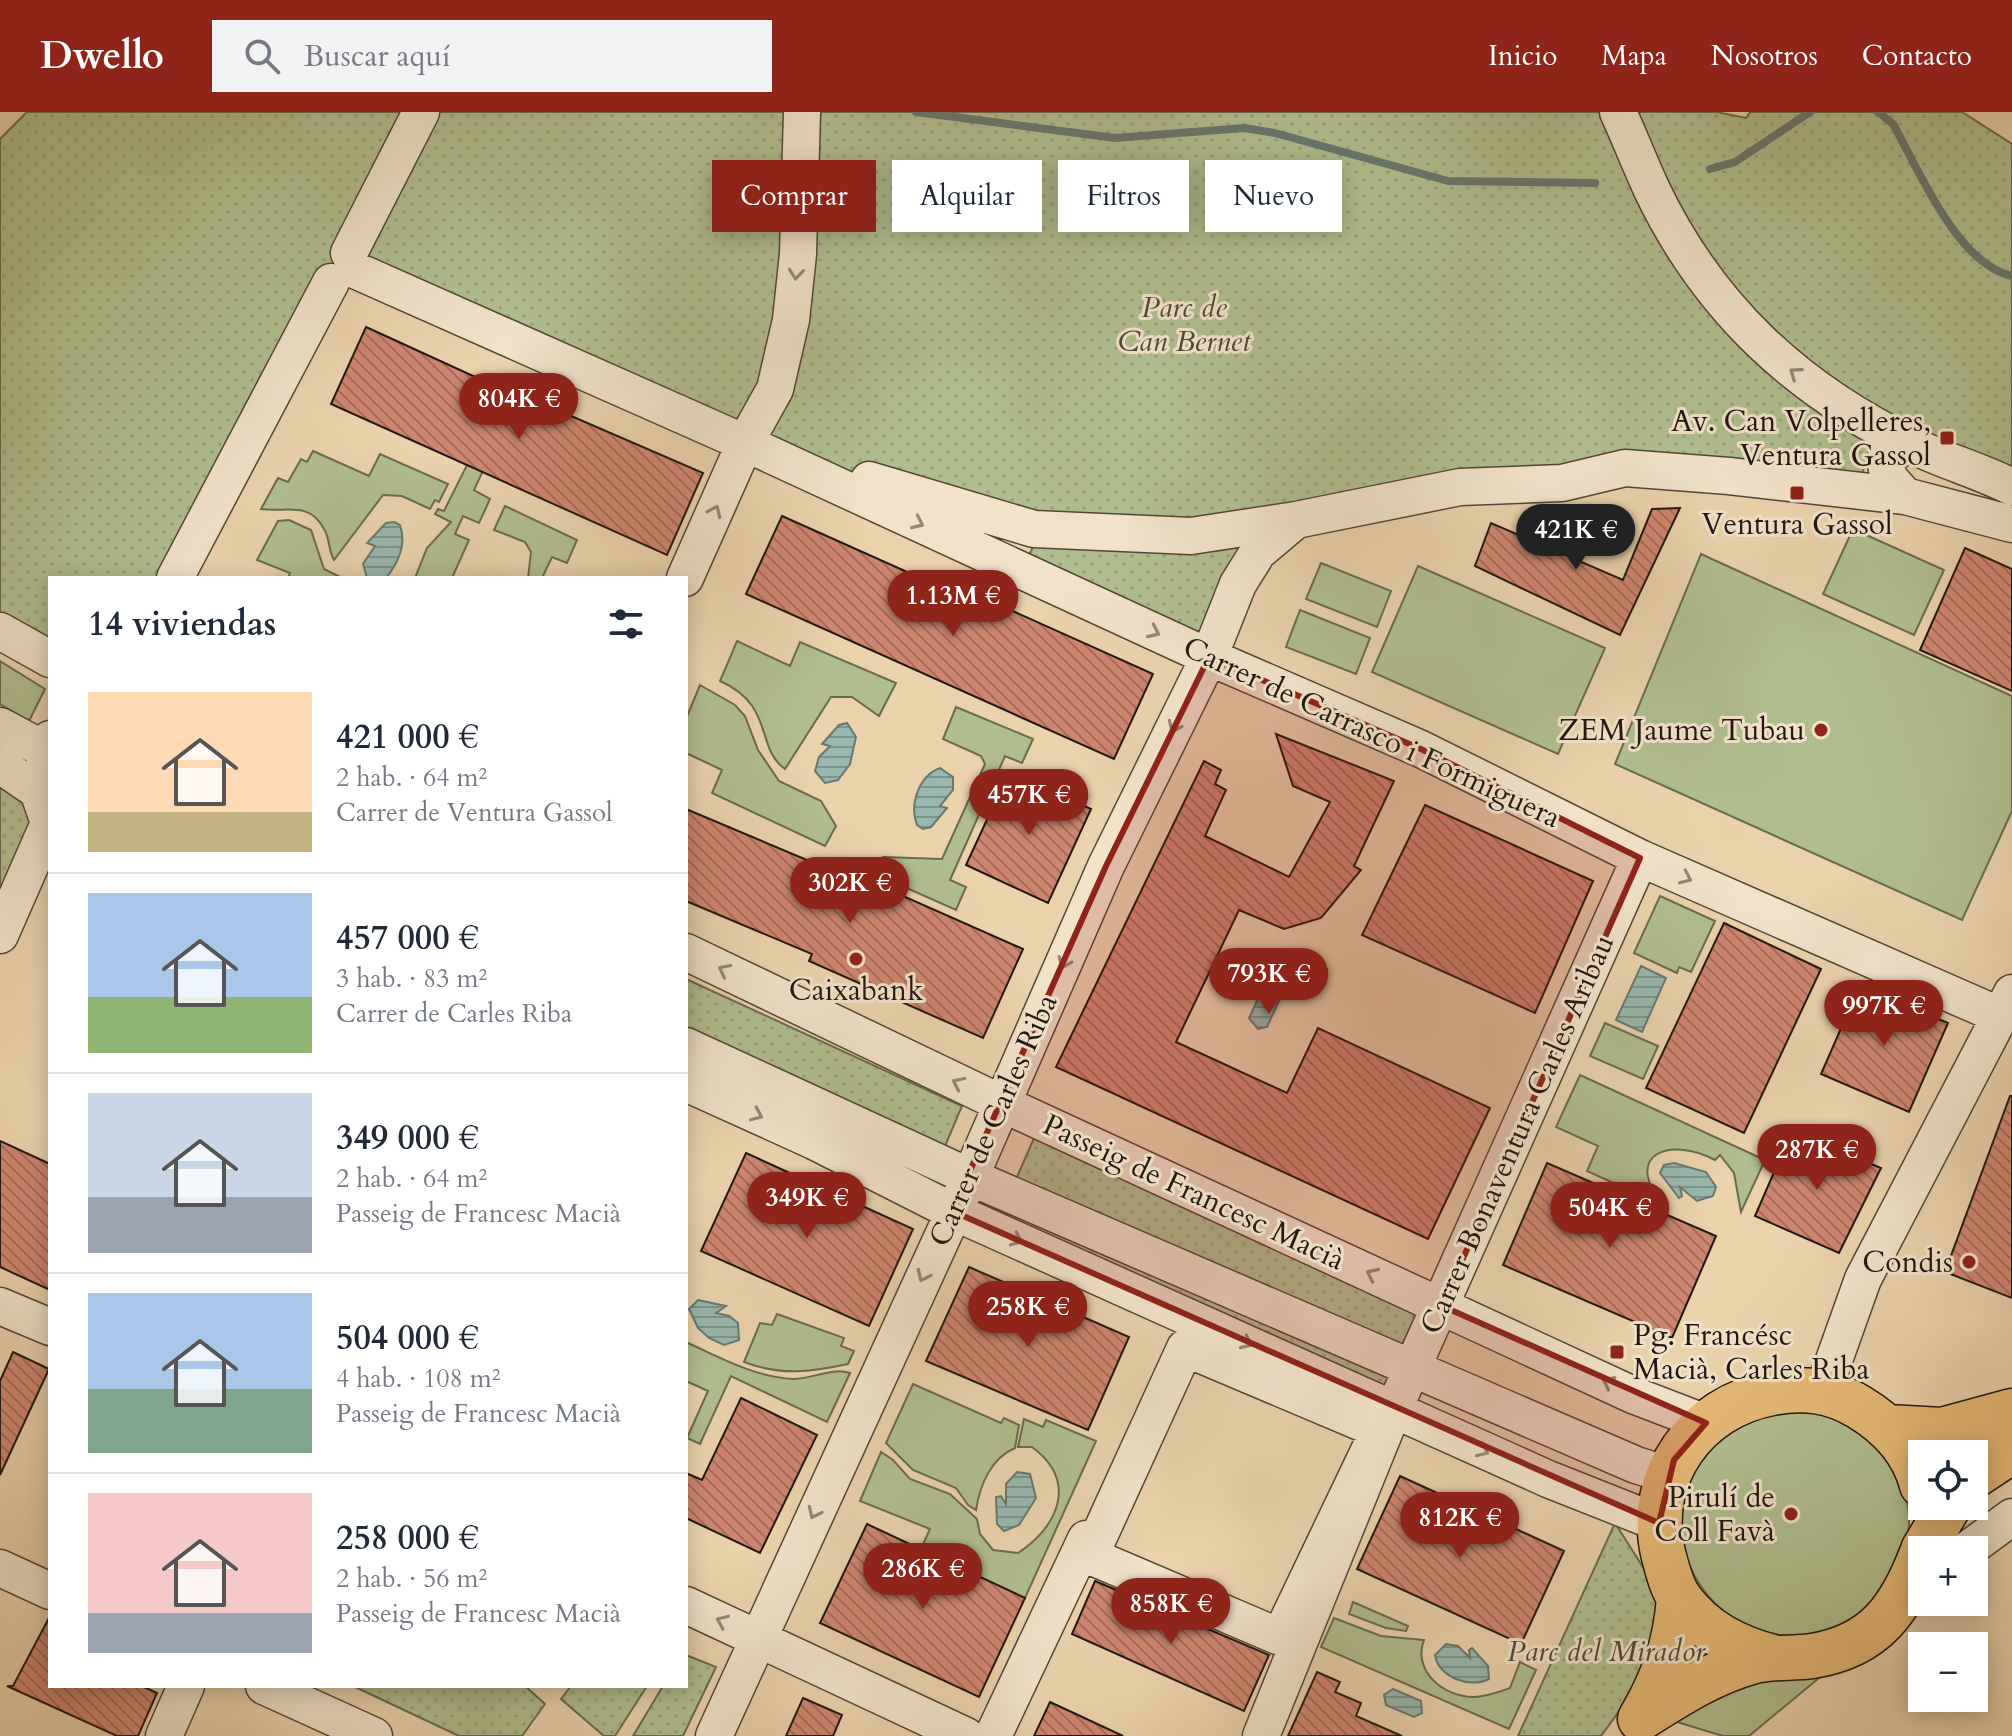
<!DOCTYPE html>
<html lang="es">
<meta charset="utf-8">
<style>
body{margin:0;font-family:Cardo,serif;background:#f2f2f3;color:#1f2937;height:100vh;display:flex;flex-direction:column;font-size:30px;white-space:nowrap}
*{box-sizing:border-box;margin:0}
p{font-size:26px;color:#747a83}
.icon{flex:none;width:44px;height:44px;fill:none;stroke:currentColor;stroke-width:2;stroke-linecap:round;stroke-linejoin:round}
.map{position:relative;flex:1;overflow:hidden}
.panel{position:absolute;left:48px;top:464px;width:640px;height:1112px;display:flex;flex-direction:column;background:#fff;border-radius:0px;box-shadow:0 4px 20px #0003}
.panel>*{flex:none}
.hud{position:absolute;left:712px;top:48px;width:760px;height:72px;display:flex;gap:16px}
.controls{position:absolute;left:1908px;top:1328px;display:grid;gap:16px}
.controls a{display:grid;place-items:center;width:80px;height:80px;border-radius:0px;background:#fff;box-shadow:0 4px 20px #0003;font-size:40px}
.price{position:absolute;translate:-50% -68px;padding:0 18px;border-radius:28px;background:#8f2418;color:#fff;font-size:26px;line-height:52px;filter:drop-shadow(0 2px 4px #0008)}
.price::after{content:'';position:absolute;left:50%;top:48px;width:24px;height:18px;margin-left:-12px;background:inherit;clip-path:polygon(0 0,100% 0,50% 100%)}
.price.on{background:#222;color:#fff}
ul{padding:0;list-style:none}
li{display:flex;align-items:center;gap:24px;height:200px;padding:0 40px}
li+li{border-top:2px solid #e0e1e3}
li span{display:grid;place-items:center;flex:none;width:224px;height:160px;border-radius:0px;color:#555}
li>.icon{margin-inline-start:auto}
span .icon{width:96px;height:96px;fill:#fffc;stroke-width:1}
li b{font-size:34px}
h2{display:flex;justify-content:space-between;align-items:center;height:96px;padding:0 40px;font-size:34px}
.tag{padding:0 28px;border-radius:0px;background:#fff;box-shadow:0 4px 20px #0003;font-size:28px;line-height:72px}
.tag.on{background:#8f2418;color:#fff}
header{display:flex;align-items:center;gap:48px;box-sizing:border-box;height:112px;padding:0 40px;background:#8f2418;color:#fff}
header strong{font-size:38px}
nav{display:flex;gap:44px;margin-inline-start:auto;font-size:28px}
.search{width:560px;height:72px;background:#f2f2f3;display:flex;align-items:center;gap:20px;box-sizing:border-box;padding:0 28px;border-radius:0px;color:#747a83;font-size:30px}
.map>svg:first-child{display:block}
.grass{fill:#b1bd8d;stroke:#6a6a4e;stroke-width:2}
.park{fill:url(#park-dots);stroke:#6a6a4e;stroke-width:2}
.water{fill:url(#water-rules);stroke:#69776e;stroke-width:2}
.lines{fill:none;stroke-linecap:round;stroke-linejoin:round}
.stream{stroke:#69776e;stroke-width:8}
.building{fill:url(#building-back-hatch);stroke:#221710;stroke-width:2}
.minor-casing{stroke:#544637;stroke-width:39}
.major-casing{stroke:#221710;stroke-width:47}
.minor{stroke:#f1e2c8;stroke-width:36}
.major{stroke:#e5b976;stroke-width:44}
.oneway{stroke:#948775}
.marked{fill:#8f2418;fill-opacity:0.2;stroke:#8f2418;stroke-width:6;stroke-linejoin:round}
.poi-dot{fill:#8f2418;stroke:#f1e2c8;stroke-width:3}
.labels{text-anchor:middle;stroke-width:6;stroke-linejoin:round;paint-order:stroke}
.park-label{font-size:30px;font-style:italic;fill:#4d4936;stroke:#f1e2c8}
.poi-label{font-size:30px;fill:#221710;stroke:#f1e2c8;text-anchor:end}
.street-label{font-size:30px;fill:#221710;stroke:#f1e2c8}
</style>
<header>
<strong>Dwello</strong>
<div class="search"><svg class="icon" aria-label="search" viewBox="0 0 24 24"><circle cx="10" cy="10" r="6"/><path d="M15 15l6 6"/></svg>Buscar aquí</div>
<nav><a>Inicio</a><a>Mapa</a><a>Nosotros</a><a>Contacto</a></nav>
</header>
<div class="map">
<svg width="2012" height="1624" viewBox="0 0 2012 1624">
<defs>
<pattern id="park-dots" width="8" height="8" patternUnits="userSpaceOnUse" patternTransform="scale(2)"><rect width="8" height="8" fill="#b1bd8d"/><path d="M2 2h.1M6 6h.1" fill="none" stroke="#98a279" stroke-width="1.8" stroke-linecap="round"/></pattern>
<pattern id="water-rules" width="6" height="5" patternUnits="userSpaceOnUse" patternTransform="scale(2)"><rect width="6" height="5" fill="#98b7ad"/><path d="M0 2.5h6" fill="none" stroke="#7c948b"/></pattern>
<pattern id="building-back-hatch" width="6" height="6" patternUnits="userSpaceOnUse" patternTransform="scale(2)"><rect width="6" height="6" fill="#cd876f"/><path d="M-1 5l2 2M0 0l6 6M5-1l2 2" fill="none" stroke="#a66d5a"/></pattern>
</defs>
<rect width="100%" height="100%" fill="#ead2ab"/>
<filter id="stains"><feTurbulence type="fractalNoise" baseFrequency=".0025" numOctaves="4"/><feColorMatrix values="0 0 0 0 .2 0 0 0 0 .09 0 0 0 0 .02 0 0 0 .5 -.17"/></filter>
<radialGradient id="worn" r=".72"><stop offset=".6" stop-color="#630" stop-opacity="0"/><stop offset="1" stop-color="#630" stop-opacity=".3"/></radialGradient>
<path class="grass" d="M 484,319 L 498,326 L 474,378 L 490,387 L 479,411 L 463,404 L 455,422 L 469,428 L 452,466 L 415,466 L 427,436 L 451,410 L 435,402 L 438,397 L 444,399 Z
M 313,339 L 369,364 L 380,342 L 448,372 L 439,390 L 435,388 L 430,397 L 402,384 L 383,383 L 334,448 C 328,438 330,426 324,417 C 309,388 285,401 261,397 L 278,366 L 288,370 L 301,347 L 307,350 Z
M 505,394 L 577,428 L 567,451 L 552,445 L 542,466 L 528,466 L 531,440 L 525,430 L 494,418 Z
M 289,408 L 311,418 L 324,457 L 342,466 L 288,466 L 290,461 L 257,448 L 278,409 Z
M 1853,417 L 1944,458 L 1914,523 L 1823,482 Z
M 1701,442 L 2012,584 L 2012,699 L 1962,808 L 1615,652 Z
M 1321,451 L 1391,479 L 1377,515 L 1306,487 Z
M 1418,454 L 1605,536 L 1558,642 L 1372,560 Z
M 1300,498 L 1370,526 L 1356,562 L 1286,535 Z
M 737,529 L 790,554 L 800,530 L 896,571 L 879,604 L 852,585 L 831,585 L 785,657 C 755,636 775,593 720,569 Z
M 0,549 L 45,577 L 29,609 L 0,592 Z
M 700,573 L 735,593 L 745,604 L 758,638 L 779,669 L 821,689 L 836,714 L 825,734 L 712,681 L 722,658 L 686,641 L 686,607 Z
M 956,595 L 1033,627 L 1022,651 L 1005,644 L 950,768 L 966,775 L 956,798 L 875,762 L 883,745 L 942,747 L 985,652 L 981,644 L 943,627 Z
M 1660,784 L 1715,809 L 1691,860 L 1679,855 L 1677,861 L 1634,841 Z
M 1605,911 L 1658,934 L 1643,967 L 1590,944 Z
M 1580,963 L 1765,1048 L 1741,1100 L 1734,1061 L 1720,1043 L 1715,1048 C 1670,1024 1621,1042 1664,1094 L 1587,1059 L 1598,1034 L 1556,1015 Z
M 777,1202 L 844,1226 L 841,1234 L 854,1239 L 848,1252 C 811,1260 780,1264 744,1250 L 760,1211 L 772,1213 Z
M 686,1230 C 721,1246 755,1265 793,1267 C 812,1267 832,1255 850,1261 L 827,1310 L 731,1264 L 700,1332 L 687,1326 L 708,1279 L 686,1269 Z
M 913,1272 L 1001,1311 L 1004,1306 L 1019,1313 L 1015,1336 C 991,1346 980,1373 976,1398 L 968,1393 L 956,1376 L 913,1358 L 886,1331 Z
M1681 1410a114 114 0 1 1 228 0a114 114 0 1 1-228 0Z
M 1024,1307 L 1043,1315 L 1046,1308 L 1096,1329 L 1025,1486 L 920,1439 L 930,1417 L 860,1389 L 881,1340 L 893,1348 L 910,1367 L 950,1382 L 977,1407 L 980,1422 L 993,1438 L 1018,1441 C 1059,1414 1078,1369 1032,1335 L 1018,1335 Z
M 1353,1490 L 1408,1514 L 1406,1519 L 1386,1516 L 1349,1502 Z
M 1334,1506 L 1381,1524 L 1424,1528 C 1412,1559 1444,1585 1473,1585 C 1486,1585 1499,1580 1510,1576 L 1520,1550 L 1536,1558 L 1509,1617 L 1321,1535 Z
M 1825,1561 L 1749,1624 L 1723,1624 L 1667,1607 C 1714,1577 1770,1562 1825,1561 Z"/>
<path class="park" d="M 27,0 L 1717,0 L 1746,6 L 1750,0 L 1962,0 L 2012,32 L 2012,374 L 1880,316 L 1855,379 L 1625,357 L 1295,408 L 1209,545 L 1028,445 L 1037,427 L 745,331 L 357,159 L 331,170 L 175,466 L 50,466 L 50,548 L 0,519 L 0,27 Z
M 0,653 L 42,695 L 0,817 Z
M 686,867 L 962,994 L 932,1065 L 686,955 Z
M 1034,1026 L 1422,1197 L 1388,1281 L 1000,1104 Z
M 1615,1411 L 1660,1482 L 1644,1565 L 1601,1624 L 1518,1624 Z
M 686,1543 L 716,1555 L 683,1624 L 633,1624 L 663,1574 L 686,1574 Z
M 353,1574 L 525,1574 L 545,1592 L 522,1624 L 459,1624 Z
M 571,1574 L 647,1574 L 615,1624 L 604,1624 L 561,1587 Z"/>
<path class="water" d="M 394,410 L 400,413 C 407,433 398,451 386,466 L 367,466 L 363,452 L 375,434 L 367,431 L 386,411 Z
M 847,611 L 856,625 L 850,652 L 838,668 L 825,671 L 815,659 L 819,645 L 830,634 L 822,632 L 839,613 Z
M 940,656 L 953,665 L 953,678 L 940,694 L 947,696 L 931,715 L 923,717 L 917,713 C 909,692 919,664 940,656 Z
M 1641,854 L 1666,866 L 1642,920 L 1616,908 Z
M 1266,870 L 1284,878 L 1267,915 L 1258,917 L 1249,906 Z
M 1674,1051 L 1706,1060 L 1716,1075 L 1713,1084 L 1697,1089 L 1680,1075 L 1682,1084 L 1679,1086 L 1660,1061 L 1664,1053 Z
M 698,1188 L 726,1194 L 716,1201 L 729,1204 L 738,1211 L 739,1228 L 724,1233 L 709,1226 L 698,1216 L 689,1197 Z
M 1017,1360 L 1030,1362 L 1036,1386 L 1019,1413 L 1004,1419 L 997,1412 L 996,1385 L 1001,1384 L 1006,1392 L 1006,1372 Z
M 1446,1532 L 1458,1534 L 1470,1546 L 1469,1538 L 1472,1536 L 1488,1554 L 1489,1567 C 1470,1577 1438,1565 1435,1543 Z
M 1393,1577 L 1421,1589 L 1422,1601 L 1414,1605 L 1386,1593 L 1384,1583 Z"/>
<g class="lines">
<path class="stream" d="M 916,0 L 1115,26 L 1244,16 L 1275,21 L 1448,69 L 1595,71
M 1878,0 L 1893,12 C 1919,58 1957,152 2012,164
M 1710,57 L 1735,50 L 1810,0"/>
</g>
<path class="building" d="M 366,215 L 530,290 L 532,287 L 703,361 L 667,443 L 331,292 Z
M 1680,396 L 1620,523 L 1475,454 L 1491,411 L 1623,468 L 1652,397 Z
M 782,404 L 983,494 L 986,487 L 1153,562 L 1114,647 L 746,482 Z
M 1965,436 L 2012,457 L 2012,579 L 1920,538 Z
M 1276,622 L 1394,669 L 1354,754 L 1361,758 L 1321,806 L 1284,817 L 1239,798 L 1176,930 L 1287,981 L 1318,916 L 1490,996 L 1428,1127 L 1056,955 L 1204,649 L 1221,658 L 1215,672 L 1226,678 L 1205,724 L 1289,765 L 1330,690 L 1293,674 Z
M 1009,660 L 1091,697 L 1048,791 L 966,753 Z
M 1425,693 L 1593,769 L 1535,901 L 1362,823 Z
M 686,697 L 847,765 L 849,760 L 1023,837 L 983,926 L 809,849 L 812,842 L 686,789 Z
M 1724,811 L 1821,857 L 1744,1021 L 1646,976 Z
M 1860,873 L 1948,911 L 1909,1000 L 1821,962 Z
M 2010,984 L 2012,984 L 2012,1186 L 1945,1160 Z
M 1792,1019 L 1881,1056 L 1839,1141 L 1755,1104 Z
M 0,1029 L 50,1052 L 50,1178 L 0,1155 Z
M 746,1041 L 913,1117 L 869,1214 L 701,1139 Z
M 1547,1051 L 1716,1124 L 1672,1226 L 1503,1153 Z
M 969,1155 L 1129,1225 L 1088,1318 L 926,1249 Z
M 13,1240 L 49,1257 L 0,1363 L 0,1269 Z
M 741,1286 L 817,1323 L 760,1441 L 686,1406 L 686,1361 L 702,1368 Z
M 1400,1364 L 1564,1439 L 1521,1532 L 1357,1457 Z
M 867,1412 L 1025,1486 L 979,1585 L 820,1511 Z
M 1095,1469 L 1269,1543 L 1244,1599 L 1072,1522 Z
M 50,1504 L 50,1574 L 142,1574 L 157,1581 L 138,1624 L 117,1624 L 7,1574 L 13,1574 Z
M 1317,1560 L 1340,1570 L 1335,1580 L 1361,1591 L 1356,1604 L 1402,1624 L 1288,1624 Z
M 803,1586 L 842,1603 L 833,1624 L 786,1624 Z
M 1050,1590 L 1123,1624 L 1034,1624 Z"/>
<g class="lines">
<g class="minor-casing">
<path id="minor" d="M 1618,0 C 1630,26 1640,52 1652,78 C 1709,197 1798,279 1916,335 C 1947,350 1981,359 2012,375
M 349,141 L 421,0
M 357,159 L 745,331 L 1209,545 L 1421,637 L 1640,746 L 2001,904
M 869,368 L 1034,417 L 1191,424 L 1296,408 L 1460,375 L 1562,371 L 1625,356 L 1729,364 L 1905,384 L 2012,412
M 1905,384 L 1889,366 L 1885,348 L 1908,330
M 175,466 L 331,170
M 685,466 L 745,331 L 775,277 L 791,208 L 798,142 L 802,0
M 0,519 L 50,547
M 0,614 L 45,638
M 0,653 L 38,679
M 49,711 L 38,679 L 50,627
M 0,823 L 49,711
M 686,840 L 1003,992 L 1633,1283 L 1706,1311
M 686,934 L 970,1065 L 1636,1353 L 1668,1363
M 686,971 L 814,1029 L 952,1099 L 1548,1367 L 1659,1411
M 0,1194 L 50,1215
M 1185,1236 L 1379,1318 L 1280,1525 L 1090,1444 Z
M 1823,1279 L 1863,1167 L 2012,881
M 1967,1438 L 2012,1405
M 0,1456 L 50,1479
M 686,1493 L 966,1624
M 264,1574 L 374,1624
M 164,1624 L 186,1574
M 714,1624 L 979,1045 L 1106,754 L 1209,545 L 1238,472 L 1258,440 L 1296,408
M 993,1624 L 1086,1427
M 1261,1624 L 1393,1299 L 1640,746"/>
</g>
<g class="major-casing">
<path id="major" d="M 1888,1315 L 1942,1318 L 2012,1299
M 1974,1364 L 2012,1339
M 1923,1438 L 1949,1394
M 1776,1546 C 1737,1536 1704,1520 1680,1487 C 1671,1474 1667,1456 1663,1441 C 1646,1365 1695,1295 1772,1281 C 1803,1275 1831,1278 1859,1295 C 1889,1313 1913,1338 1922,1373
M 1641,1606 C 1676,1584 1711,1561 1751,1550 C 1771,1544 1792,1547 1812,1544 C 1876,1534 1901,1496 1922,1441
M 1640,1607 C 1663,1568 1676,1531 1679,1485"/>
</g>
<use href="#minor" class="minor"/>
<use href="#major" class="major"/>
</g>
<defs><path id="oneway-chevron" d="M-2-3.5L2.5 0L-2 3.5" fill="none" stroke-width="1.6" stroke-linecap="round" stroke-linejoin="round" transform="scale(2)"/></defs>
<g class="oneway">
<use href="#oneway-chevron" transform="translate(796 162) rotate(96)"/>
<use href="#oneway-chevron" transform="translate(1795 261) rotate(-145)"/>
<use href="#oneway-chevron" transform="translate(715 399) rotate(-66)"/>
<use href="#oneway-chevron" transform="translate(918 411) rotate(25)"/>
<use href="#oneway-chevron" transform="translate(1154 520) rotate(25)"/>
<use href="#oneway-chevron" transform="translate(1174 615) rotate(116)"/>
<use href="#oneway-chevron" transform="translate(1686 766) rotate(24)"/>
<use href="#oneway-chevron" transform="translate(1064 851) rotate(113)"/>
<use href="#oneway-chevron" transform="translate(724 858) rotate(-154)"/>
<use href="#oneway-chevron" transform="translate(958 971) rotate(-154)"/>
<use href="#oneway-chevron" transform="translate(757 1003) rotate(24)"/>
<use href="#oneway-chevron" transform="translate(1017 1128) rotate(24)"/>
<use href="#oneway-chevron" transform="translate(1372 1162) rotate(-155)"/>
<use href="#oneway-chevron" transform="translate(923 1164) rotate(115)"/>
<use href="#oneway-chevron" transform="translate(1247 1231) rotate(25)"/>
<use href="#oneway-chevron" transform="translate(1608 1270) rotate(-153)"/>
<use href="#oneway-chevron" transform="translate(1483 1339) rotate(24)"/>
<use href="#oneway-chevron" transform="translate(814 1401) rotate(115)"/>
<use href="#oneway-chevron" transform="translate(722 1509) rotate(-156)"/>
</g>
<path class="marked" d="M 1209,545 L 1421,637 L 1640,746 L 1442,1194 L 1706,1311 L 1674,1348 L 1659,1411 L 952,1099 L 1106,754 Z"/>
<g class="poi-dot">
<rect x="1939" y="318" width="16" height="16" rx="4"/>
<rect x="1789" y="373" width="16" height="16" rx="4"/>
<circle cx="1821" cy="618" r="8"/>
<circle cx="856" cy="847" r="8"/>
<circle cx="1969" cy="1150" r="8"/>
<rect x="1609" y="1232" width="16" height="16" rx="4"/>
<circle cx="1791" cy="1402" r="8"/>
</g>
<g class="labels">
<g class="park-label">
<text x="1184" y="205">Parc de<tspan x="1184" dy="34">Can Bernet</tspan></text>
<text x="1606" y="1549">Parc del Mirador</text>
</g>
<g class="poi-label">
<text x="1931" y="319">Av. Can Volpelleres,<tspan x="1931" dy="34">Ventura Gassol</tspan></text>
<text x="1797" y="422" text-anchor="middle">Ventura Gassol</text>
<text x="1805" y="628">ZEM Jaume Tubau</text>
<text x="856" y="888" text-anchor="middle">Caixabank</text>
<text x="1953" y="1160">Condis</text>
<text x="1633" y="1233" text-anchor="start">Pg. Francésc<tspan x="1633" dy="34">Macià, Carles Riba</tspan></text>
<text x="1775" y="1395">Pirulí de<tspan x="1775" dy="34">Coll Favà</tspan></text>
</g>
<g class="street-label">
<text transform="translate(1372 620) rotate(25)" y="10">Carrer de Carrasco i Formiguera</text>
<text transform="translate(993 1008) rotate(-66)" y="10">Carrer de Carles Riba</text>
<text transform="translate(1517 1022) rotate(-66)" y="10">Carrer Bonaventura Carles Aribau</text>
<text transform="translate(1194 1080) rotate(25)" y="10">Passeig de Francesc Macià</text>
</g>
</g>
<rect width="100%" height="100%" filter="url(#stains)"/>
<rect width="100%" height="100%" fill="url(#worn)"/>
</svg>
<div class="controls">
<a><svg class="icon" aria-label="locate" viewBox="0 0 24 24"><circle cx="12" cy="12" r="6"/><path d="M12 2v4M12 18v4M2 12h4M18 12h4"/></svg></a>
<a>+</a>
<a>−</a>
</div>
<b class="price" style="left:519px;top:329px">804K €</b>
<b class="price on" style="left:1576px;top:460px">421K €</b>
<b class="price" style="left:953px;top:526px">1.13M €</b>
<b class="price" style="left:1029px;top:725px">457K €</b>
<b class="price" style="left:850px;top:813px">302K €</b>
<b class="price" style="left:1269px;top:904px">793K €</b>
<b class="price" style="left:1884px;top:936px">997K €</b>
<b class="price" style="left:1817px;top:1080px">287K €</b>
<b class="price" style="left:807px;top:1128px">349K €</b>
<b class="price" style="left:1610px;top:1138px">504K €</b>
<b class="price" style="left:1028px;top:1237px">258K €</b>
<b class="price" style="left:1460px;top:1448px">812K €</b>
<b class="price" style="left:923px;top:1499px">286K €</b>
<b class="price" style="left:1171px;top:1534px">858K €</b>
<div class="hud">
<a class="tag on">Comprar</a>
<a class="tag">Alquilar</a>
<a class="tag">Filtros</a>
<a class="tag">Nuevo</a>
</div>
<section class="panel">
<h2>14 viviendas<svg class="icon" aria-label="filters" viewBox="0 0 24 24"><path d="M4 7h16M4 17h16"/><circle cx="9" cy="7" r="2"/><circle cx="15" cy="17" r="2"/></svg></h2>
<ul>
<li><span style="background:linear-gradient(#ffd9b3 75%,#c2b280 0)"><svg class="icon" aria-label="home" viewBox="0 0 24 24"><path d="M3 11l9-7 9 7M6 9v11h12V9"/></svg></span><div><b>421 000 €</b><p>2 hab. · 64 m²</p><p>Carrer de Ventura Gassol</p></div></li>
<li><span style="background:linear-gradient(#a9c7e8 65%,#8fb573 0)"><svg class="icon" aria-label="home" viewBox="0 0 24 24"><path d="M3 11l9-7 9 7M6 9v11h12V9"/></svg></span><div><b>457 000 €</b><p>3 hab. · 83 m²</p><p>Carrer de Carles Riba</p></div></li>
<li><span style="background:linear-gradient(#c9d6e8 65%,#9aa5b1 0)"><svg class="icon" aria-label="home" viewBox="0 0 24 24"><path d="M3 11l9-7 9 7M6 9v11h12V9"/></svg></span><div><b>349 000 €</b><p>2 hab. · 64 m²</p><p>Passeig de Francesc Macià</p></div></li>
<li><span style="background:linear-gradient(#a9c7e8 60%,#7fa58c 0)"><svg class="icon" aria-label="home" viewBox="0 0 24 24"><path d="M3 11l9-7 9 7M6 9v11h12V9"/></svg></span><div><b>504 000 €</b><p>4 hab. · 108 m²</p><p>Passeig de Francesc Macià</p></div></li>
<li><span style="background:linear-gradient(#f6c9c9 75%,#9aa5b1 0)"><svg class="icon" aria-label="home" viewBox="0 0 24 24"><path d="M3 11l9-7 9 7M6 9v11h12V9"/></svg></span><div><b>258 000 €</b><p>2 hab. · 56 m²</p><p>Passeig de Francesc Macià</p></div></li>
</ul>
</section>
</div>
